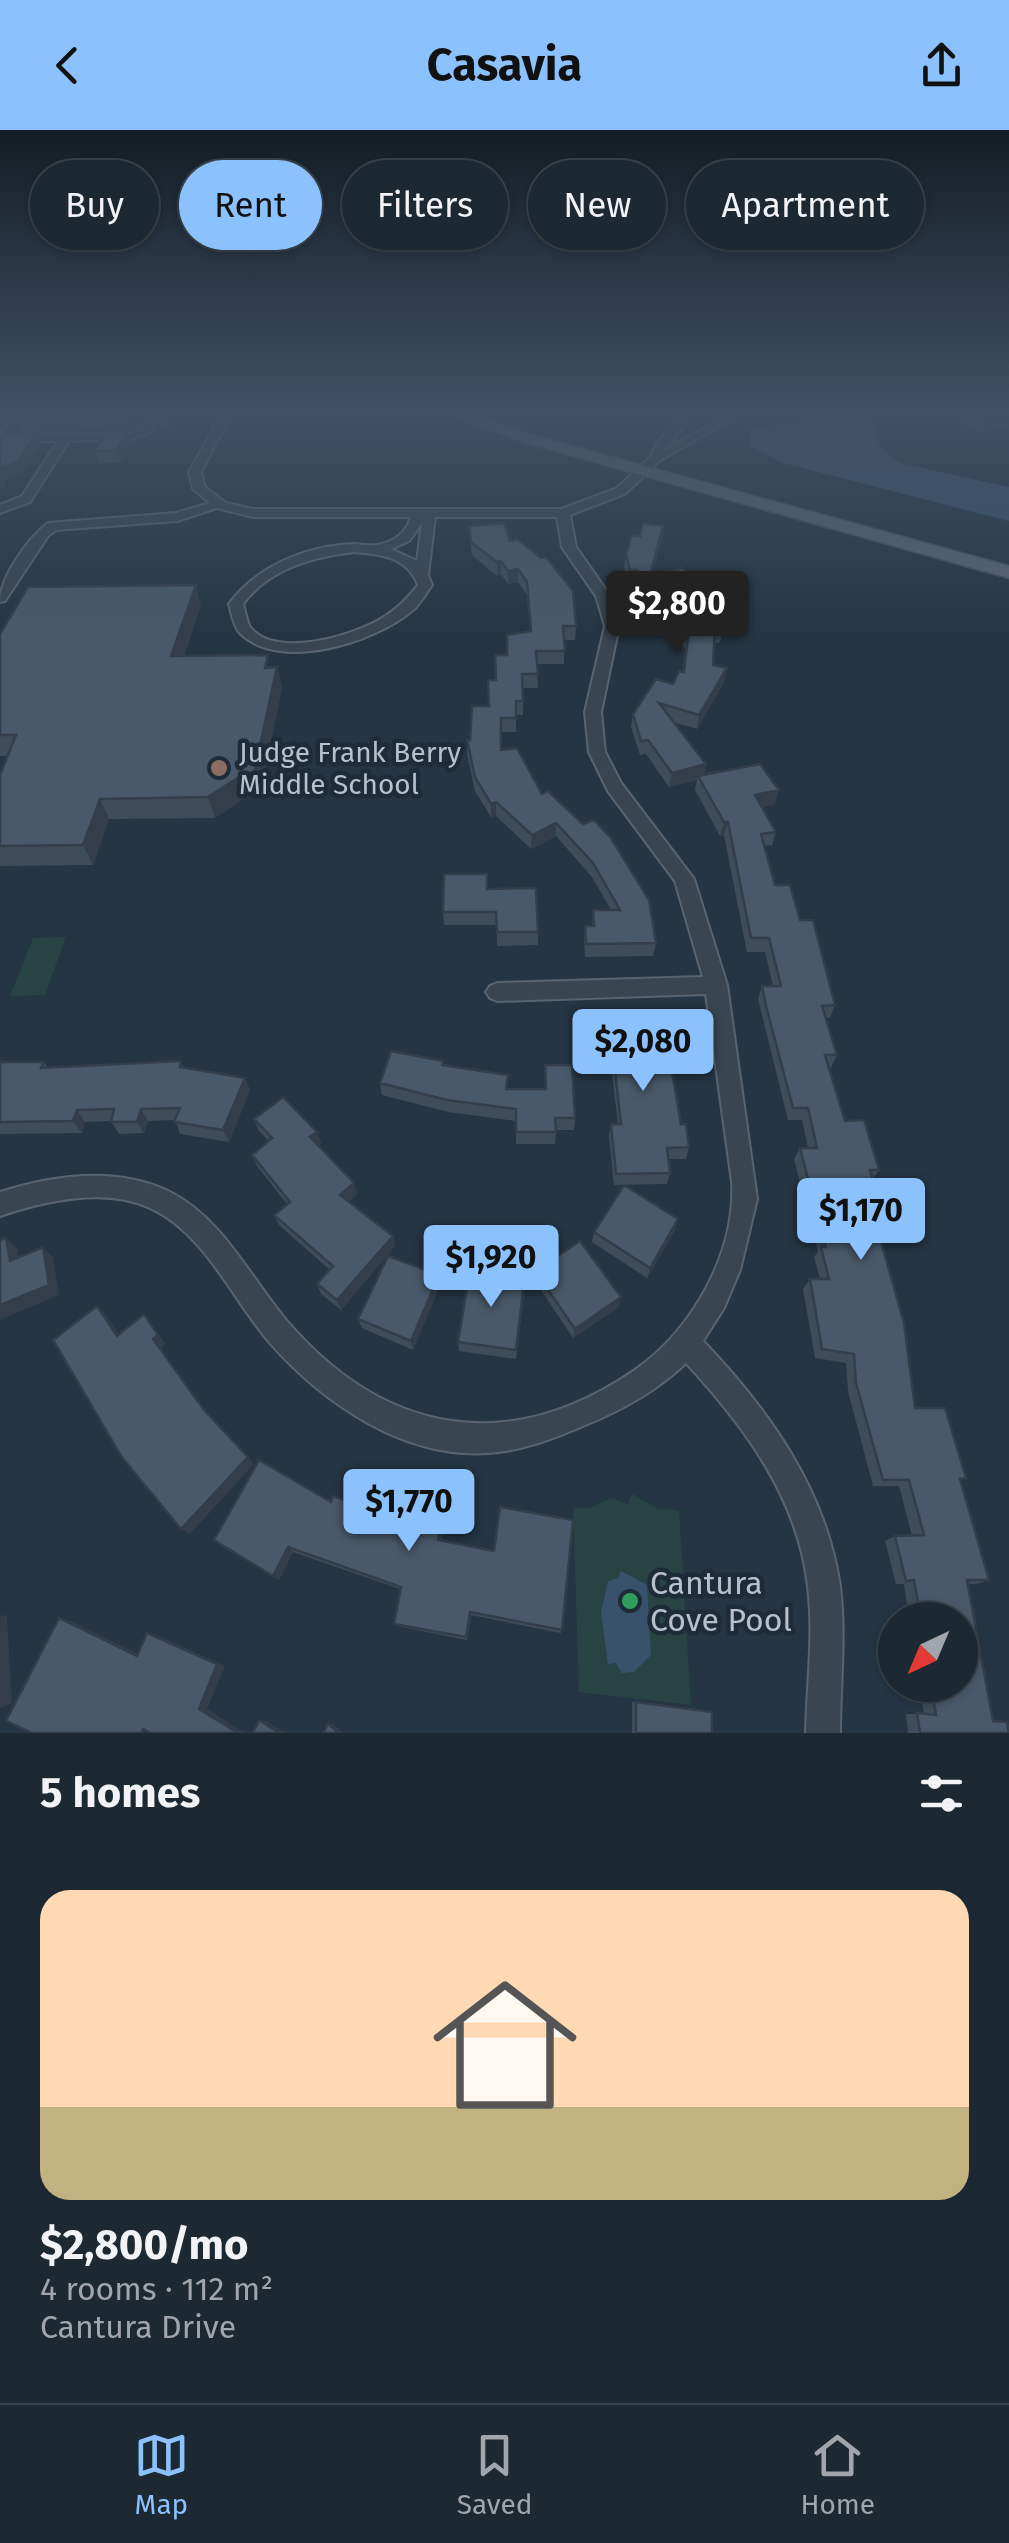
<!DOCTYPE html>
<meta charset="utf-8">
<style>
body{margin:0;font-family:"Fira Sans",sans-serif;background:#29343e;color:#f1f3f6;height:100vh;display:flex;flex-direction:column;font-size:38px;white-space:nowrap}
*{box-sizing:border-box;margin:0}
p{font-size:32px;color:#a0a6ac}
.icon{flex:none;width:55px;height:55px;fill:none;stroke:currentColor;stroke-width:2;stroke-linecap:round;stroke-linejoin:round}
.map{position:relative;height:1603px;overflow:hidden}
.panel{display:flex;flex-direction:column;background:#1c2832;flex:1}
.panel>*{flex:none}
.top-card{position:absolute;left:30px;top:30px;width:950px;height:90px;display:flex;gap:20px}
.needle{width:65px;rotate:224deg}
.tools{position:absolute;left:878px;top:1472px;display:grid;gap:20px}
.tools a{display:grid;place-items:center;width:100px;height:100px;border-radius:50%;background:#1c2832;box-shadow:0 2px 8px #0004,0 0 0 2px #3a444d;font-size:50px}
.price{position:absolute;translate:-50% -85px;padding:0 22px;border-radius:10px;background:#8bc2fd;color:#111;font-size:32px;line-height:65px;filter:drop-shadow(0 2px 5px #0008)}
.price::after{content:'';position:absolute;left:50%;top:60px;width:30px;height:22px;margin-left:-15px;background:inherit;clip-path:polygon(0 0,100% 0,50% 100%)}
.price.active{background:#222;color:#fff}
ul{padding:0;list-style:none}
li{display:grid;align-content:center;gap:20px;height:530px;padding:0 40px}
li+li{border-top:2px solid #3a444d}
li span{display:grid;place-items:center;height:310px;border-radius:30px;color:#555}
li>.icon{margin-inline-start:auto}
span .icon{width:180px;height:180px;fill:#fffc;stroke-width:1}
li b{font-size:42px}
h2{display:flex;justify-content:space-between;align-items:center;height:120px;padding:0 40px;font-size:42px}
.tag{padding:0 35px;border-radius:45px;background:#1c2832;box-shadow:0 2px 8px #0004,0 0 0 2px #3a444d;font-size:35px;line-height:90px}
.tag.active{background:#8bc2fd;color:#111}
header{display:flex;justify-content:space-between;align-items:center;height:130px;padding:0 40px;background:#8bc2fd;color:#111;font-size:45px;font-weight:700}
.menu{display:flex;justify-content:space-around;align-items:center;height:140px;border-top:2px solid #3a444d;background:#1c2832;font-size:28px;color:#a0a6ac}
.menu a{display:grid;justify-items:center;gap:5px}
.menu .active{color:#8bc2fd}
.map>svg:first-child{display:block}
.green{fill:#274344}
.water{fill:#38526b}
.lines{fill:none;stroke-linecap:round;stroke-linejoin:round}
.minor-casing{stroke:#586470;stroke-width:4}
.major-casing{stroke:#46525f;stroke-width:3}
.minor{fill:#394652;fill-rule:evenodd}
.major{fill:#586572;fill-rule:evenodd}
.wall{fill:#3f4d5a}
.shaded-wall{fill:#333e4a}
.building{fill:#495969;stroke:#333e4a;stroke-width:2.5}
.education-dot{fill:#8d6e63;stroke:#1e2b38;stroke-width:4}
.leisure-dot{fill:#2e9e5b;stroke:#1e2b38;stroke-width:4}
.labels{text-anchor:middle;stroke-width:9;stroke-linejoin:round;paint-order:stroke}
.poi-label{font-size:28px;fill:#b7c1cc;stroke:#1e2b38;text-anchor:start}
.near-poi-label{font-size:32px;fill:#b7c1cc;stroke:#1e2b38;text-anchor:start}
</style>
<header><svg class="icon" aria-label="back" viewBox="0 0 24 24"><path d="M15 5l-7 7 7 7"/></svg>Casavia<svg class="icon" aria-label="share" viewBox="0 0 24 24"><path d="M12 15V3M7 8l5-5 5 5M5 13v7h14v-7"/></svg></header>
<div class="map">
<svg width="1009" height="1603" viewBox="0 0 1009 1603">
<rect width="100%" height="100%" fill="#253543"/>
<path class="green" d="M 66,807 L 45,865 L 10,866 L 33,808 Z
M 632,1364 L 658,1379 L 679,1380 L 691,1575 L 579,1562 L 573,1378 L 590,1378 L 611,1368 L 628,1374 Z"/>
<path class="water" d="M 794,281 L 875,281 L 874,305 L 884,321 L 900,333 L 1009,357 L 1009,391 L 783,333 L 750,316 L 750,299 L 796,293 L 800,288 Z
M 621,1441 L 647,1455 L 651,1525 L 634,1542 L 622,1543 L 616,1533 L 608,1534 L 601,1482 L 608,1451 L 618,1448 Z"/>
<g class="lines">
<g class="minor-casing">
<path id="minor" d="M 10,281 L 20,281 L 0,302 L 0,292 Z
M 152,281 L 162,281 L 151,302 L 133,309 L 69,311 L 30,372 L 0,383 L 0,375 L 22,366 L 58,311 L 0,311 L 0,305 L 128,304 L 143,298 Z
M 223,281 L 233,281 L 201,342 L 205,357 L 226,373 L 253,379 L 561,379 L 617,358 L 650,327 L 658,311 L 686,281 L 696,281 L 664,321 L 733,281 L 745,281 L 659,331 L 625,364 L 570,385 L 576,417 L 610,466 L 619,496 L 601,582 L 605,622 L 621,653 L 694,749 L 727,855 L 757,1069 L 740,1140 L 724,1178 L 703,1211 C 769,1280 826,1360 840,1456 C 846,1505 840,1555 840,1603 L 806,1603 C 807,1555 814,1505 808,1457 C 798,1368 745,1297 686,1233 C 655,1262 622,1280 583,1296 C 553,1309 521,1321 488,1323 C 404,1329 323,1273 270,1213 C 232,1169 205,1103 150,1078 C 104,1057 45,1071 0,1086 L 0,1062 C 54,1045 117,1036 170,1062 C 222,1088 250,1147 286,1190 C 384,1305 509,1327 635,1240 C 692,1200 736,1123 732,1052 L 706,864 L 497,871 L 490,868 L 486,862 L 490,856 L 497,853 L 703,847 L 675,751 L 608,661 L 589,622 L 585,582 L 605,496 L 596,466 L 562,417 L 557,387 L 435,387 L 428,445 L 432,455 C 426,463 421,473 413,480 C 376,512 280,543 240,503 C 233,496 232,483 229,474 C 257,436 306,416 353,414 C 361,414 369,416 377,415 C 394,412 406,403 411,387 L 253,387 L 217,378 L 177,391 L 56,400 L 48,406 L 5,471 L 0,472 C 0,447 28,408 48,393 L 176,383 L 210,373 L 193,359 L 189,342 ZM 422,393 L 417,431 L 391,419 L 409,411 ZM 354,422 C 381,424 407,427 418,455 C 408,468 398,478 384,487 C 356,505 275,530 250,497 C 247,492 245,480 243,474 C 269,439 312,427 354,422 Z"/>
</g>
<g class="major-casing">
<path id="major" d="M 440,281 L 460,281 L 539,307 L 1009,436 L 1009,448 L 527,313 Z"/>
</g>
<use href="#minor" class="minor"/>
<use href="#major" class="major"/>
</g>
<path class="wall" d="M 148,281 L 140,295 L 127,300 L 21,301 L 17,289 Z
M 157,281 L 178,293 L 168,298 L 157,298 L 154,286 Z
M 959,281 L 1009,281 L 1009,295 L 982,303 L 956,291 Z
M 131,313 L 120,333 L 99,333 L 95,321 Z
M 469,396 L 510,411 L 576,496 L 575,510 L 564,510 L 564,534 L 537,534 L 538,558 L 523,558 L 523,585 L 516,585 L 516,602 L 501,602 L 501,620 L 542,664 L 656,813 L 653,826 L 585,827 L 584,810 L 585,796 L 592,796 L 593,780 L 611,780 L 592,747 L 556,706 L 531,719 L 496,686 L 491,687 L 475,661 L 467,624 L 467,610 L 470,610 L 489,576 L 496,550 L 507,525 L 530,501 L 527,465 L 518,452 L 508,454 L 501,444 L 497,446 L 472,425 Z
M 663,396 L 662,409 L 652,445 L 714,483 L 723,498 L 720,512 L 714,513 L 713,535 L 727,538 L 724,552 L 697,599 L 673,592 L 706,634 L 704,645 L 775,674 L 762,677 L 776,702 L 772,715 L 764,716 L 775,755 L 800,790 L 835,875 L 830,888 L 826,888 L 837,925 L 831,938 L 828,938 L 845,991 L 879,1040 L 873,1049 L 887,1101 L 880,1110 L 915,1278 L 966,1348 L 960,1351 L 989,1450 L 976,1454 L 967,1454 L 993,1591 L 1009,1603 L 908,1603 L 906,1584 L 924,1584 L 919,1555 L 960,1555 L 960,1490 L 909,1490 L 904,1454 L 896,1454 L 885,1411 L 895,1406 L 912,1406 L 899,1356 L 873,1356 L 848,1261 L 846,1233 L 815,1228 L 803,1159 L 810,1149 L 820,1149 L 814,1127 L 818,1122 L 794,1029 L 800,1018 L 808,1018 L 802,990 L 788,990 L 758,869 L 762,856 L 773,856 L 765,822 L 747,822 L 724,705 L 720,706 L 695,660 L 697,650 L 669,657 L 646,624 L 640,625 L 631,597 L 633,584 L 673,554 L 683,542 L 685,519 L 666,485 L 636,453 L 628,453 L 624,437 L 626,424 L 640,406 Z
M 201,475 L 184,526 L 277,537 L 282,558 L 260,664 L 251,664 L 215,688 L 109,689 L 93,735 L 0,736 L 0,645 L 8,626 L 0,626 L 0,504 Z
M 487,759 L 538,802 L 538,815 L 497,816 L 497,795 L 444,795 L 443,782 Z
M 597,884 L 681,994 L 689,1017 L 686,1029 L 668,1029 L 670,1043 L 667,1054 L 614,1055 L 609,1006 L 611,994 L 618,994 L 609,919 L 597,918 L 595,897 Z
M 443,931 L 444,935 L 508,959 L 545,959 L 545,935 L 575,988 L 574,1000 L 556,1000 L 555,1014 L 516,1014 L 516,991 L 448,982 L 382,965 L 380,953 Z
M 0,932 L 44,932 L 48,938 L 184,938 L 245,948 L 250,960 L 229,1012 L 180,1004 L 175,990 L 148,991 L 144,1003 L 119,1004 L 111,991 L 85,992 L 82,1003 L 0,1004 Z
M 254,989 L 317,1002 L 321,1013 L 318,1016 L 357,1064 L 349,1071 L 393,1106 L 395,1116 L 341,1180 L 321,1164 L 317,1154 L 330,1140 L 279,1095 L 274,1085 L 287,1074 L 257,1036 L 252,1025 L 269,1011 L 259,1001 Z
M 675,1100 L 647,1148 L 592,1112 L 594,1102 Z
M 535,1141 L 619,1177 L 573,1208 L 535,1151 Z
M 439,1145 L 440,1155 L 413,1220 L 362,1198 L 358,1189 Z
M 497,1149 L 524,1163 L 516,1229 L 459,1221 L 458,1212 Z
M 331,1372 L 412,1394 L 442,1388 L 444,1393 L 441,1411 L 562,1500 L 561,1503 L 471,1485 L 467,1510 L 397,1496 L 394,1494 L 400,1459 L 293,1422 L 279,1450 L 214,1410 Z
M 632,1572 L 636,1572 L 712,1603 L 632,1603 Z"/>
<path class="shaded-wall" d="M 138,281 L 148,281 L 140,295 L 127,300 L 124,288 Z
M 174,281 L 184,281 L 178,293 L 168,298 L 165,286 Z
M 990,281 L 1009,281 L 1009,290 L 1007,295 L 982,303 Z
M 127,301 L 131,313 L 120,333 L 116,321 Z
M 38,302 L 42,315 L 22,344 L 4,351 L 6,357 L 0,359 L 0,338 Z
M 663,396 L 662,409 L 650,453 L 650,445 Z
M 501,431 L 501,444 L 497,446 L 497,432 Z
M 518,439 L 518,452 L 508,454 L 508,441 Z
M 196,455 L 201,475 L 177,546 L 171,526 Z
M 277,537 L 282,558 L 260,664 L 254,643 Z
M 727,538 L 724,552 L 697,599 L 699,585 Z
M 706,634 L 703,648 L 698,646 L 697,650 L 669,657 L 672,643 Z
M 245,643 L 251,664 L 215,688 L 208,667 Z
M 779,660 L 775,674 L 752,679 L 755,665 Z
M 100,669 L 109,689 L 93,735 L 83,715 Z
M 496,672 L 496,686 L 491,687 L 491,674 Z
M 724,692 L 728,692 L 724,705 L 720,706 Z
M 556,693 L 556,706 L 531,719 L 532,705 Z
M 245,948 L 250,960 L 229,1012 L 223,1000 Z
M 141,979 L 148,991 L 144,1003 L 137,992 Z
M 77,980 L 85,992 L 82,1003 L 73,991 Z
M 317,1002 L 321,1013 L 314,1019 L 310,1007 Z
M 354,1053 L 357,1064 L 344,1076 L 340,1065 Z
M 678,1089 L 675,1100 L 647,1148 L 650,1138 Z
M 393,1106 L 395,1116 L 341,1180 L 337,1170 Z
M 6,1108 L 17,1118 L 20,1141 L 10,1131 Z
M 43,1117 L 53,1127 L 59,1165 L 0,1190 L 0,1175 Z
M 439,1145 L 440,1155 L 413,1220 L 411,1211 Z
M 621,1167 L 619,1177 L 573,1208 L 575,1199 Z
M 97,1176 L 106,1185 L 126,1214 L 117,1206 Z
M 144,1184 L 166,1214 L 161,1218 L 211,1288 L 153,1209 Z
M 248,1327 L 254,1334 L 190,1404 L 181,1399 Z
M 442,1388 L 444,1393 L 440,1415 L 438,1410 Z
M 288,1417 L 293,1422 L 279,1450 L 273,1446 Z
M 0,1485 L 7,1486 L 12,1573 L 0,1578 Z
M 59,1488 L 71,1491 L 147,1528 L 137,1526 Z
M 147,1503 L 157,1505 L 225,1536 L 207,1579 L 245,1603 L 238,1603 L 199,1579 Z
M 259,1590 L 266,1591 L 286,1603 L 279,1603 Z
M 328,1594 L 333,1594 L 344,1603 L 339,1603 Z"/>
<path class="building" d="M 23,281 L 138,281 L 137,283 L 124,288 L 17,289 Z
M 157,281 L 174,281 L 165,286 L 154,286 Z
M 106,301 L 127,301 L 116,321 L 95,321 Z
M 7,302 L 38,302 L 17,332 L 0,338 L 0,311 Z
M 504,393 L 510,411 L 517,409 L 541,428 L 546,427 L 573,461 L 576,496 L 563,496 L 565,521 L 536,521 L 538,544 L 522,544 L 523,571 L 516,571 L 516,588 L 501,588 L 501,620 L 517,618 L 542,664 L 548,661 L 583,694 L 594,690 L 611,708 L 649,770 L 656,813 L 586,814 L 585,796 L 594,796 L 593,780 L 620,780 L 593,733 L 556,693 L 532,705 L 496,672 L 491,674 L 475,647 L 467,610 L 470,610 L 472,576 L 489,576 L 488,550 L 496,550 L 495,525 L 507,525 L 507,505 L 531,501 L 527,452 L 518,439 L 508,441 L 501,431 L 497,432 L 471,412 L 469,396 Z
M 643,393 L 663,396 L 650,445 L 683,438 L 715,475 L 709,476 L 723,498 L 715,499 L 713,535 L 727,538 L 699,585 L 659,573 L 706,634 L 672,643 L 648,610 L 641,611 L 633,584 L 656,549 L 673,554 L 679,541 L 684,542 L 688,506 L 668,472 L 637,440 L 630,440 L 626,424 L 632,405 L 640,406 Z
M 196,455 L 171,526 L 268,525 L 265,538 L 277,537 L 254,643 L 245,643 L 208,667 L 100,669 L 83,715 L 0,716 L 0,645 L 16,605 L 0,605 L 0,504 L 28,457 Z
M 760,634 L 779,660 L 755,665 L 776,702 L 761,704 L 775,755 L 790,755 L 800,790 L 813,790 L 835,875 L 822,876 L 837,925 L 825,925 L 845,991 L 864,990 L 879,1040 L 870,1040 L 887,1101 L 878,1101 L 904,1193 L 915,1278 L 945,1278 L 966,1348 L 960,1349 L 989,1450 L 967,1450 L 993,1591 L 1007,1592 L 1009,1603 L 920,1603 L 917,1583 L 936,1585 L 931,1555 L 960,1555 L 960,1490 L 921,1490 L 914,1450 L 906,1451 L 895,1406 L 924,1405 L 909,1350 L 883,1350 L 856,1253 L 854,1224 L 822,1219 L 810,1149 L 829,1149 L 821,1117 L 826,1117 L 800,1018 L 817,1018 L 808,978 L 793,978 L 766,876 L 762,856 L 781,856 L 769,808 L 751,808 L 728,692 L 724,692 L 698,646 Z
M 444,744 L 487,744 L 487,759 L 536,758 L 538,802 L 497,802 L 496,782 L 443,782 Z
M 597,884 L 662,884 L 681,994 L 686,994 L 689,1017 L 667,1018 L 670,1043 L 616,1044 L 611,994 L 621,994 L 611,906 L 598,906 Z
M 391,921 L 443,931 L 442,935 L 508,945 L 506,959 L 546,959 L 545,935 L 572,935 L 575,988 L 555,988 L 556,1002 L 516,1002 L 516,979 L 447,970 L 380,953 Z
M 181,931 L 180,937 L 245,948 L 223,1000 L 174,992 L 180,978 L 141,979 L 137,992 L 111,992 L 114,979 L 77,980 L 73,991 L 0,992 L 0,932 L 44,932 L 41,938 Z
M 283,967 L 317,1002 L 310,1007 L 354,1053 L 340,1065 L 393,1106 L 337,1170 L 317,1154 L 333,1136 L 274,1085 L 290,1072 L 252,1025 L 272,1008 L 254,989 Z
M 624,1055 L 678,1089 L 650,1138 L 594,1102 Z
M 6,1108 L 10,1131 L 43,1117 L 49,1155 L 0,1175 L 0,1110 Z
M 580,1111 L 621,1167 L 575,1199 L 535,1141 Z
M 388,1126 L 439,1145 L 411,1211 L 358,1189 Z
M 471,1133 L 497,1137 L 495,1149 L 524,1153 L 516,1220 L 458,1212 Z
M 97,1176 L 117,1206 L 144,1184 L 158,1205 L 153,1209 L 204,1280 L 248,1327 L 181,1399 L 121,1326 L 53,1210 Z
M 259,1330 L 331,1372 L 333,1366 L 412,1394 L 415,1382 L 442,1388 L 438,1410 L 494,1421 L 500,1377 L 573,1390 L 562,1500 L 470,1482 L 466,1507 L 394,1494 L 401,1457 L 288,1417 L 273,1446 L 214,1410 Z
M 59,1488 L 137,1526 L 147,1503 L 217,1534 L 199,1579 L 238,1603 L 151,1603 L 143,1599 L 141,1603 L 32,1603 L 6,1591 Z
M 636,1572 L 712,1582 L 712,1603 L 636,1603 Z
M 259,1590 L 279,1603 L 253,1603 Z
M 328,1594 L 339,1603 L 323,1603 Z"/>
<linearGradient id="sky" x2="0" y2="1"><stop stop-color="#141d25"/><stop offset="0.56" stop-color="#405166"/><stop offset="1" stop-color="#405166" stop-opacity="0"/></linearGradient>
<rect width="1009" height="505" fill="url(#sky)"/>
<circle class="education-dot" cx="219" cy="638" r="10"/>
<circle class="leisure-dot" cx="630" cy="1471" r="10"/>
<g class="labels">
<g class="poi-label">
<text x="239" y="632">Judge Frank Berry<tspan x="239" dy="32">Middle School</tspan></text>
</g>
<g class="near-poi-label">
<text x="650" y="1464">Cantura<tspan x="650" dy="37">Cove Pool</tspan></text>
</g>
</g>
</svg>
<div class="tools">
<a><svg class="needle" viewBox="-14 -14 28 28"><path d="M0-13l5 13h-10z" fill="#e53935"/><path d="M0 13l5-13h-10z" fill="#a0a6ac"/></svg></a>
</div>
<b class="price active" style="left:677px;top:526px">$2,800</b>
<b class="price" style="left:643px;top:964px">$2,080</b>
<b class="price" style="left:861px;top:1133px">$1,170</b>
<b class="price" style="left:491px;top:1180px">$1,920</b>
<b class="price" style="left:409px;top:1424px">$1,770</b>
<div class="top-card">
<a class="tag">Buy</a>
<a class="tag active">Rent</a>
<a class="tag">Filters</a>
<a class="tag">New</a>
<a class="tag">Apartment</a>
</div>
</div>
<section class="panel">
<h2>5 homes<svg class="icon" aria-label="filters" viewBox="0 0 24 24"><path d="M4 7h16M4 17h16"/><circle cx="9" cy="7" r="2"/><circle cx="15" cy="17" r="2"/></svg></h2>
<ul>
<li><span style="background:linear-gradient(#ffd9b3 70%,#c2b280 0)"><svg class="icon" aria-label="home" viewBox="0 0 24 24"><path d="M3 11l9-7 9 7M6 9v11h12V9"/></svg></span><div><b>$2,800/mo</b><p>4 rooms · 112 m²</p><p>Cantura Drive</p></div></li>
</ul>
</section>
<nav class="menu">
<a class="active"><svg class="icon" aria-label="map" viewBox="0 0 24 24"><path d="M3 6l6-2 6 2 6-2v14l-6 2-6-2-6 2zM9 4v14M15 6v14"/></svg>Map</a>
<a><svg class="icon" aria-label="saved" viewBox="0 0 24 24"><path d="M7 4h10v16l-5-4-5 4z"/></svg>Saved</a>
<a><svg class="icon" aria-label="home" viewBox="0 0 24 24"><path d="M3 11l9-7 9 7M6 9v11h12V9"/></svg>Home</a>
</nav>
